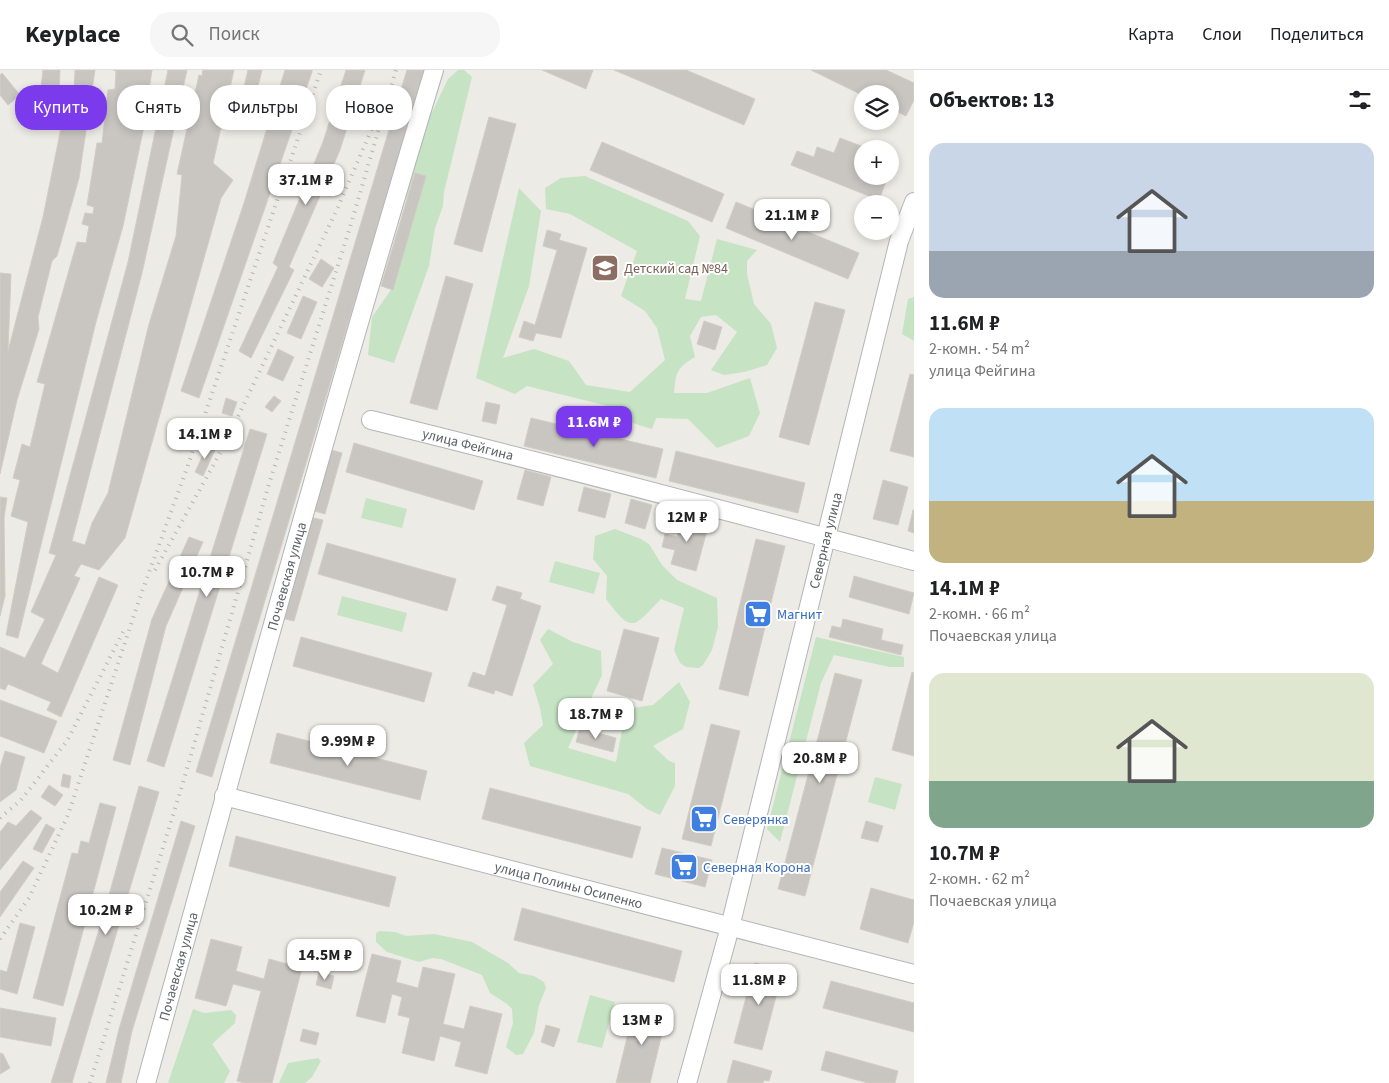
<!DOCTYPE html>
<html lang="ru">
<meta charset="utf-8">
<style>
body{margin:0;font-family:"Source Sans 3",sans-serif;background:#f6f6f6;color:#202124;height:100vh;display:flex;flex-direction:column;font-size:19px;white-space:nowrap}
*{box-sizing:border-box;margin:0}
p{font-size:16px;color:#757577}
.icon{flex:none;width:28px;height:28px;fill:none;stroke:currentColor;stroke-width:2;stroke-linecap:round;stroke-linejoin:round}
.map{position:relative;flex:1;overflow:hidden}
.panel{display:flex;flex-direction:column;background:#fff;width:475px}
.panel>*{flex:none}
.guide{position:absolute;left:15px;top:15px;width:475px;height:45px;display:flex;gap:10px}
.buttons{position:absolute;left:854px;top:15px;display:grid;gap:10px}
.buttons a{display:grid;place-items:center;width:45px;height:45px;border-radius:50%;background:#fff;box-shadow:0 2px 8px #0003;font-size:25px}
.price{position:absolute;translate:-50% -42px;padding:0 11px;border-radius:10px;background:#fff;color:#222;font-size:16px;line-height:32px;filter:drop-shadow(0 1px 2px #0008)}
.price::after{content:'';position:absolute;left:50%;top:30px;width:15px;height:11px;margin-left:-8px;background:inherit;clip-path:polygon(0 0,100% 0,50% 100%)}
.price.active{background:#7c3aed;color:#fff}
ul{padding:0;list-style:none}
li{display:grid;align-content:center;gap:10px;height:265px;padding:0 15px}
li span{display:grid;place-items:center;height:155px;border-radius:15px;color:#555}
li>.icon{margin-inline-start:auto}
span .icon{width:90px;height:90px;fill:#fffc;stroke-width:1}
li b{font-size:21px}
h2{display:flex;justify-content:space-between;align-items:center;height:60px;padding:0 15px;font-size:21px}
.tag{padding:0 18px;border-radius:20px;background:#fff;box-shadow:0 2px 8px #0003;font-size:18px;line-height:45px}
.tag.active{background:#7c3aed;color:#fff}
header{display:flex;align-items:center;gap:30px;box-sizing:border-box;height:70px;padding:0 25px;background:#fff;border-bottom:1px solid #e0e0e0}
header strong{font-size:24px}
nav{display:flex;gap:28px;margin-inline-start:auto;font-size:18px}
.search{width:350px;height:45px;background:#f6f6f6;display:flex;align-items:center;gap:12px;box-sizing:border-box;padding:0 18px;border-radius:20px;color:#757577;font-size:19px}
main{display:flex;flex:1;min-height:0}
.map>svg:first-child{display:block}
.green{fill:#c6e3c3}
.building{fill:#c9c6c2;stroke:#d2ccc4}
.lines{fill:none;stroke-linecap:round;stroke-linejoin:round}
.minor-casing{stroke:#b2b5b8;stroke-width:20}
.minor{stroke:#fff;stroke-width:18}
.rail{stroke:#b3b4b4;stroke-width:4;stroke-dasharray:1 6;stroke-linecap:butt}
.labels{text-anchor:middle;stroke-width:4;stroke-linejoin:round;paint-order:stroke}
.education-label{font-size:14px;fill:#785e54;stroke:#fff;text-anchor:start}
.street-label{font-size:14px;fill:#5c6064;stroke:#fff}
.shop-label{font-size:14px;fill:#366cbe;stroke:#fff;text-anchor:start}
</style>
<header>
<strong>Keyplace</strong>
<div class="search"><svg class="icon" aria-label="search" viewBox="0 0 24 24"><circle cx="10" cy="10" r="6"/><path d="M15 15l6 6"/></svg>Поиск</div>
<nav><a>Карта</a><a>Слои</a><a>Поделиться</a></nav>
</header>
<main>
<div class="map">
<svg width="914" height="1013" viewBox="0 0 914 1013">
<rect width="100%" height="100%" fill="#edebe5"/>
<path class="green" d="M 458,0 L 464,0 L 472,7 L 444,122 L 443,136 L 435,158 L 429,196 L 394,293 L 368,285 L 372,247 L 393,217 L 408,118 L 425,57 L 448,9 Z
M 585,106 L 688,151 L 700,166 L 685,229 L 701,231 L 717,169 L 757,180 L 747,191 L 747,204 L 754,234 L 771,254 L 777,278 L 767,295 L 744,302 L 724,305 L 711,300 L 737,262 L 716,245 L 701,247 L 690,266 L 695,287 C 676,298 676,303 674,323 L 707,323 L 750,308 L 760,343 L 749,366 L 717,378 L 688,349 L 656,348 L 652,359 L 626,351 L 604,335 L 527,316 L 515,324 L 476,308 L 519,118 L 541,141 L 529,216 L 503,288 L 534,279 L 569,291 L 586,315 L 630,322 L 665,290 L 657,258 L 645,241 L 621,226 L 637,181 L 570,144 L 546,139 L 545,118 L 561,108 Z
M 914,227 L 914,271 L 902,264 L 908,229 Z
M 366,428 L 407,439 L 402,458 L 361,448 Z
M 615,459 L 641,469 L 649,474 L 662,495 L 677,510 L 717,528 L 718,557 L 712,580 L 703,595 L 699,598 L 686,597 L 680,593 L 674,580 L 684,538 L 661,529 C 633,557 633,565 606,529 L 607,506 L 593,489 L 595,466 Z
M 555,491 L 600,503 L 594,524 L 549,512 Z
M 342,526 L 407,543 L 402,562 L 337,545 Z
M 548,559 L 573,572 L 601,581 L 602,605 L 568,678 L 616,692 L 626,639 L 653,635 L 679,612 L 690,632 L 683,659 L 653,676 L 669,691 L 675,693 L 675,716 L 660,745 L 647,739 L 628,724 L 530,696 L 524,673 L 543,655 L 540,638 L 533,615 L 553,594 L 540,570 Z
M 816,567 L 904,587 L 904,597 L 890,597 L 834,585 L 821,613 L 780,772 L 767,759 Z
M 875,707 L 902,714 L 895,740 L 868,732 Z
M 380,861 L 395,862 L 406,866 L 434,864 L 472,872 L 508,893 L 519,903 L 534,906 L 544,912 L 546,918 L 539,935 L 534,963 L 523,984 L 516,985 L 506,977 L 513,953 L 512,939 L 507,934 L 490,923 L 482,905 L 441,889 L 432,888 L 419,892 L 387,882 L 376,872 L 376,863 Z
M 590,925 L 615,932 L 602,978 L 577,972 Z
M 193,939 L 204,943 L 231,940 L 236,945 L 235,953 L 212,974 L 230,1001 L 224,1013 L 168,1013 Z
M 318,988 L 321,991 L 312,1007 L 305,1013 L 279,1013 L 288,993 Z"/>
<path class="building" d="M 43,0 L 60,0 L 59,20 L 41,17 Z
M 75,0 L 95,0 L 79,108 L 57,186 L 52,191 L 38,247 L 39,259 L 17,330 L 0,404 L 0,203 L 11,204 L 8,281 L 43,147 L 62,53 L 64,21 L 74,21 Z
M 113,0 L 152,0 L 143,61 L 123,156 L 96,252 L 18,568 L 6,565 L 28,452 L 11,446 L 20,410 L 13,408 L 22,374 L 30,377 L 45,314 L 37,312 L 77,172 L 86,173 L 89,156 L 82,154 L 85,143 L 93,144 L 94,137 L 87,135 L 97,73 L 102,73 L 108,20 L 115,19 L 116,1 Z
M 168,0 L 187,0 L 142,203 L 72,471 L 85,475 L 92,453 L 108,423 L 149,254 L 176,166 L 182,105 L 177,104 L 199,5 L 202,6 L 203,0 L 234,0 L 213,93 L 233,110 L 221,128 L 125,468 L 99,500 L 81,494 L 74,506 L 80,508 L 41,594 L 58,603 L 99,507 L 118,515 L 61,647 L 47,640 L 51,632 L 8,614 L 5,620 L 0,618 L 0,577 L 25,588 L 45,549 L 31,542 L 56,485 L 49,483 L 128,192 Z
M 248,0 L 262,0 L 249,54 L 236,51 Z
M 285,0 L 312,0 L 312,2 L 199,328 L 181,321 L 244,133 Z
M 346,0 L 365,0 L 340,80 L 289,197 L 294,200 L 251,288 L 239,281 L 278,197 L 273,193 L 323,72 Z
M 407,0 L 424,0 L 212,707 L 196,702 Z
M 542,0 L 593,0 L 586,19 Z
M 614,0 L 686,0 L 755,29 L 744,55 Z
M 811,0 L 886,0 L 914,13 L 914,30 L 906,46 L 890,38 L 890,24 L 862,25 Z
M 2,3 L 20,25 L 8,35 L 0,25 L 0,5 Z
M 489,47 L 516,54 L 482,182 L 454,174 Z
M 840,68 L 869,79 L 862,79 L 862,106 L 888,106 L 879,130 L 791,95 L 797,81 L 814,87 L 817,77 L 834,83 Z
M 602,72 L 724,124 L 712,152 L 590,100 Z
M 415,103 L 426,106 L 393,220 L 381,216 Z
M 736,132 L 859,183 L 848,209 L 726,158 Z
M 547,160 L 561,164 L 559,170 L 587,178 L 561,268 L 536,263 L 533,271 L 519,267 L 524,251 L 535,255 L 557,180 L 543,176 Z
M 321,189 L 334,198 L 322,217 L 309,209 Z
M 446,206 L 473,214 L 437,340 L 410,333 Z
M 303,226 L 317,232 L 301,269 L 287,263 Z
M 815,232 L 845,240 L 809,375 L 779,367 Z
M 704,251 L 722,257 L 715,280 L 697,274 Z
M 278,279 L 294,287 L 283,311 L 267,304 Z
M 910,304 L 914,305 L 914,387 L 890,381 Z
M 274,326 L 281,331 L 272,342 L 265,337 Z
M 226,328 L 237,332 L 232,346 L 222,343 Z
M 486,332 L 500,335 L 496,354 L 482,351 Z
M 531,348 L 663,379 L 656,408 L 524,376 Z
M 250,359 L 267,364 L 164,697 L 147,691 Z
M 354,373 L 483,411 L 474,440 L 346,402 Z
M 208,374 L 216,378 L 203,406 L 195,402 Z
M 328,379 L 342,383 L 325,444 L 311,440 Z
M 676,381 L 805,413 L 798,443 L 669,411 Z
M 525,400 L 551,407 L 543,436 L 517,429 Z
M 883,410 L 908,417 L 898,455 L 873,449 Z
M 584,417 L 611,424 L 605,448 L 578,441 Z
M 0,427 L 7,428 L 4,448 L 5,526 L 0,546 Z
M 631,429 L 652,435 L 645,459 L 625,453 Z
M 913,440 L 914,440 L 914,463 L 908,461 Z
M 683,446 L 709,453 L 696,501 L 671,494 L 675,480 L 662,477 L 665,464 L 677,467 Z
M 309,447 L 323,450 L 294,551 L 281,548 Z
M 189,467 L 203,472 L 166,556 L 130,695 L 113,690 L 152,549 Z
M 756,469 L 785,476 L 748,626 L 719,619 Z
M 327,473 L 456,509 L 447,541 L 318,504 Z
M 854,506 L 914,523 L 909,544 L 849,527 Z
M 497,516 L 522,523 L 520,529 L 541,536 L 512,626 L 495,620 L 494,624 L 468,616 L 473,602 L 485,606 L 507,535 L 492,530 Z
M 843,549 L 883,559 L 881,570 L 903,575 L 901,585 L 829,567 L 832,556 L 841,558 Z
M 624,559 L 659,568 L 642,631 L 607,621 Z
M 301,567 L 432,603 L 424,632 L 293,596 Z
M 912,602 L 914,603 L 914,686 L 892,680 Z
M 835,603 L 862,610 L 805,826 L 778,819 Z
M 0,630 L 57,651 L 44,683 L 0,666 Z
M 711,654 L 740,661 L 711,776 L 682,769 Z
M 580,658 L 616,668 L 613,682 L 576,672 Z
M 277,663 L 427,701 L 420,730 L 270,693 Z
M 5,681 L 25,687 L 16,720 L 0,732 L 0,698 Z
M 63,704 L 71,706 L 69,718 L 61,716 Z
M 49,715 L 63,725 L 55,736 L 41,727 Z
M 139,716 L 159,722 L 121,848 L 72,1013 L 51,1013 L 103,847 Z
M 490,718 L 641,757 L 632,788 L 482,749 Z
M 100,733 L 116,737 L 63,936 L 33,928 L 72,783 L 78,784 L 81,771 L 89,773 Z
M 31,740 L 42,748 L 0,800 L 0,762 L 8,752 L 16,756 Z
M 181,751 L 195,756 L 132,961 L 121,1013 L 106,1013 L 119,959 Z
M 866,751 L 883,756 L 878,772 L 861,768 Z
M 46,754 L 55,759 L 42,783 L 33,779 Z
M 236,766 L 396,807 L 389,837 L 229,796 Z
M 662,778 L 712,790 L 705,817 L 655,804 Z
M 23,791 L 34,798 L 0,847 L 0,822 Z
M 871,818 L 914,830 L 914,852 L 908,873 L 860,859 Z
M 522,838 L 682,881 L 674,912 L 514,870 Z
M 20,853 L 35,857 L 17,924 L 0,919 L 0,900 L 7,902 Z
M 211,869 L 242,877 L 236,901 L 264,909 L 269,889 L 302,898 L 272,1013 L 245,1013 L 237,1011 L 261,921 L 233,914 L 226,936 L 195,928 Z
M 372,884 L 401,891 L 396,912 L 418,918 L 423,897 L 455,904 L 443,954 L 464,959 L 470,936 L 502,944 L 487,1004 L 455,996 L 461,972 L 440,966 L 434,991 L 402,983 L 410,948 L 398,945 L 402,927 L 392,924 L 385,953 L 356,946 Z
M 755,893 L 783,900 L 762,980 L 734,973 Z
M 319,902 L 334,906 L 331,919 L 316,915 Z
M 831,911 L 914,933 L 914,962 L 823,938 Z
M 635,935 L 667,943 L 650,1013 L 616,1013 Z
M 0,938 L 56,948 L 51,976 L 0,967 Z
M 546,955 L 560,959 L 554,977 L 541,972 Z
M 303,959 L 319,963 L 316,975 L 300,971 Z
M 826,981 L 898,1001 L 895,1013 L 868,1013 L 821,1000 Z
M 0,983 L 3,984 L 10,998 L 0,1004 Z
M 733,990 L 772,1001 L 769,1011 L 764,1010 L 763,1013 L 727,1013 Z"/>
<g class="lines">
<g class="minor-casing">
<g id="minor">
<path id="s1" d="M 371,350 C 552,394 733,443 914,491"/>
<path id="s2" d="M 224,726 L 914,904"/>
<path id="s3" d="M 146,1013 C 239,675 332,336 434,0"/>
<path id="s4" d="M 687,1013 L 730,857 L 899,171 L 914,132"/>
</g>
</g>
<use href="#minor" class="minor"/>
<path class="rail" d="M 155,500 L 224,376 L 338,137 L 376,49
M 0,748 L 21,730 L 67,671 L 123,562
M 0,869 L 29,828 L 68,745 L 139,530 L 187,398 L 321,0
M 90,1013 L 182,716 L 269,414 L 351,154 L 396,0"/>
</g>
<defs>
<g id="school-square" transform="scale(1.4375)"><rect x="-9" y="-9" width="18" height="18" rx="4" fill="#8d6e63" stroke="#fff"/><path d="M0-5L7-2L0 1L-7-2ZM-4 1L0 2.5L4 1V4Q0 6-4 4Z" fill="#fff"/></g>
<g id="supermarket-square" transform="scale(1.4375)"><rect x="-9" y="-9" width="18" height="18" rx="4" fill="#3f7fe0" stroke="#fff"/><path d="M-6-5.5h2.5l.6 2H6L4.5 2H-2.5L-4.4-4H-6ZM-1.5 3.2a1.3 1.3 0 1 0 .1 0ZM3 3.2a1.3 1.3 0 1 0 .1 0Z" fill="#fff"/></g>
</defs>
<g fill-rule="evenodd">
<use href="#school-square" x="605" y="198"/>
<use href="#supermarket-square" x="758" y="544"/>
<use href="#supermarket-square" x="704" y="749"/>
<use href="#supermarket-square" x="684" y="797"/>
</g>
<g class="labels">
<g class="education-label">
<text x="624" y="203">Детский сад №84</text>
</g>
<g class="street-label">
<text dy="5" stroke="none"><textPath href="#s1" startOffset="100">улица Фейгина</textPath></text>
<text dy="5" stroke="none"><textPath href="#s4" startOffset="560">Северная улица</textPath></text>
<text dy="5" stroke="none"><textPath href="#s3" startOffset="526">Почаевская улица</textPath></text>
<text dy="5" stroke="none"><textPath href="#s2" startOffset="356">улица Полины Осипенко</textPath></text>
<text dy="5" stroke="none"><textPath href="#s3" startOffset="121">Почаевская улица</textPath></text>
</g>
<g class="shop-label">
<text x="777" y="549">Магнит</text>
<text x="723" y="754">Северянка</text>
<text x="703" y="802">Северная Корона</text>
</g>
</g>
</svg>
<div class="buttons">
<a><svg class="icon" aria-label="layers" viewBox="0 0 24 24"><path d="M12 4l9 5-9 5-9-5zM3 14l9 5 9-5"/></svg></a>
<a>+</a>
<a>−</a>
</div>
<b class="price" style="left:306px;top:136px">37.1M ₽</b>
<b class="price" style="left:792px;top:171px">21.1M ₽</b>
<b class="price active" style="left:594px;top:378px">11.6M ₽</b>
<b class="price" style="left:205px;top:390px">14.1M ₽</b>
<b class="price" style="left:687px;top:473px">12M ₽</b>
<b class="price" style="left:207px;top:528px">10.7M ₽</b>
<b class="price" style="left:596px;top:670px">18.7M ₽</b>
<b class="price" style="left:348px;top:697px">9.99M ₽</b>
<b class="price" style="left:820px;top:714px">20.8M ₽</b>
<b class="price" style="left:106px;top:866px">10.2M ₽</b>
<b class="price" style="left:325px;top:911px">14.5M ₽</b>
<b class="price" style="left:759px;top:936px">11.8M ₽</b>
<b class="price" style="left:642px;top:976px">13M ₽</b>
<div class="guide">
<a class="tag active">Купить</a>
<a class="tag">Снять</a>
<a class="tag">Фильтры</a>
<a class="tag">Новое</a>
</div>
</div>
<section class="panel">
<h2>Объектов: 13<svg class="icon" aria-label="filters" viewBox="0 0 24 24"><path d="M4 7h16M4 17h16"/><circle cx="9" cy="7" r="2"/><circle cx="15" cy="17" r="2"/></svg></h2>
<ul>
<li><span style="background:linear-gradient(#c9d6e8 70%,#9aa5b1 0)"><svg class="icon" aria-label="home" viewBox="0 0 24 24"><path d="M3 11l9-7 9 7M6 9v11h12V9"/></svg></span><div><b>11.6M ₽</b><p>2-комн. · 54 m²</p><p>улица Фейгина</p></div></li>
<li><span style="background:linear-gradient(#bfe0f5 60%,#c2b280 0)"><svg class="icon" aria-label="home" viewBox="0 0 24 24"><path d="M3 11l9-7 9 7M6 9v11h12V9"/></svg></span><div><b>14.1M ₽</b><p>2-комн. · 66 m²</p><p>Почаевская улица</p></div></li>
<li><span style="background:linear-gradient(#dfe7d0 70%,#7fa58c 0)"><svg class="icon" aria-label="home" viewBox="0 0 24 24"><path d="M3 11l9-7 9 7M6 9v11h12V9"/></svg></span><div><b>10.7M ₽</b><p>2-комн. · 62 m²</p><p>Почаевская улица</p></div></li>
</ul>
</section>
</main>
